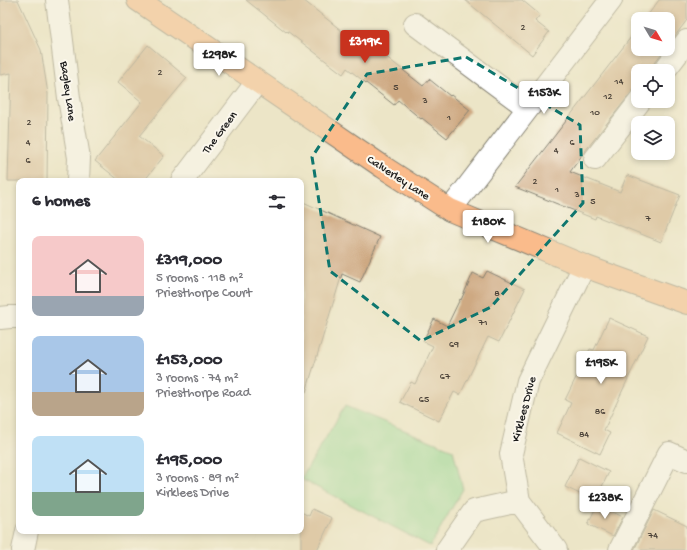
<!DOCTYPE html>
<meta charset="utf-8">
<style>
body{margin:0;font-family:"Gochi Hand",sans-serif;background:#f7f7f7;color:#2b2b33;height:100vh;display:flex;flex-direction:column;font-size:15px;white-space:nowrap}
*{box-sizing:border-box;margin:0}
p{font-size:13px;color:#7c7c81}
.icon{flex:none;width:22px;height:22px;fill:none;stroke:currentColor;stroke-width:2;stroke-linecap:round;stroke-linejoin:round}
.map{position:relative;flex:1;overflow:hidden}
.details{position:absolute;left:16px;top:178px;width:288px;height:356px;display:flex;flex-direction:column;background:#fff;border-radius:8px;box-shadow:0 2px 6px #0003}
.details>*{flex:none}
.needle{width:26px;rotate:128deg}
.buttons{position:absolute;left:631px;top:12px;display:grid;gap:8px}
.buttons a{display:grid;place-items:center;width:44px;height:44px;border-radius:8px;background:#fff;box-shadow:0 2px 6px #0003;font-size:20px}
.price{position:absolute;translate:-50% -34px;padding:0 9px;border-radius:4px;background:#fff;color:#222;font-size:13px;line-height:26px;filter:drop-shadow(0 1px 2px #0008)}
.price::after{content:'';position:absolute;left:50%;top:24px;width:12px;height:9px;margin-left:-6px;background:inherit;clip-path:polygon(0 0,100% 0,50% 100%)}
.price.active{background:#c8321e;color:#fff}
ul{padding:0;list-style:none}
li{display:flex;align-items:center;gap:12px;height:100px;padding:0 16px}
li span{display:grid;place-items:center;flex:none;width:112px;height:80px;border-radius:8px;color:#555}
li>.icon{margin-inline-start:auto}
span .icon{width:48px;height:48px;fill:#fffc;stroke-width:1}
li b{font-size:17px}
h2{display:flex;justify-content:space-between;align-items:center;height:48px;padding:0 16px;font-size:17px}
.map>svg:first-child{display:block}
.green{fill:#8dd895;stroke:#547a58}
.building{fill:#cea982}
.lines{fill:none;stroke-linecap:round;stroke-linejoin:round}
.minor-casing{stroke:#848072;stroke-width:24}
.major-casing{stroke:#848072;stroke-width:24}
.minor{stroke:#fff;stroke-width:22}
.major{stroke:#fabb8b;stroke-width:22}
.marked{fill:none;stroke:#0f766e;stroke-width:3;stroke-dasharray:8 5;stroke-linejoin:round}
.labels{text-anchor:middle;stroke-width:4;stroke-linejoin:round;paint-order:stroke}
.number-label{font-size:10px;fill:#483f36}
.street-label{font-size:12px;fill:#1c1c1c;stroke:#fbf7ec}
</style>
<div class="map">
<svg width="687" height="550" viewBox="0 0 687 550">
<rect width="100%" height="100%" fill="#fbf7ec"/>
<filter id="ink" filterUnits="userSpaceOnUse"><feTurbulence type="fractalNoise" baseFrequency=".025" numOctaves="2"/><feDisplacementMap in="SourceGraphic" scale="8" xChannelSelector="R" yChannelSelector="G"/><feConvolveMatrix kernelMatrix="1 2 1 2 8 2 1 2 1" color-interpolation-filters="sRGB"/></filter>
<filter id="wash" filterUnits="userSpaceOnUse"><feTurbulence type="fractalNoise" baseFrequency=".012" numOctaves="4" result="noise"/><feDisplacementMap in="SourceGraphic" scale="16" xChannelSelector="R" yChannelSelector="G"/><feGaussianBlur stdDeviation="0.9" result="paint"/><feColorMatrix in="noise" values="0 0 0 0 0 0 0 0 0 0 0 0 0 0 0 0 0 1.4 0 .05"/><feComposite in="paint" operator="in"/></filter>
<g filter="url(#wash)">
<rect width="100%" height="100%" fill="#ece5c7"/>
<path class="green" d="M 345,406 L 453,450 L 463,489 L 430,546 L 301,479 Z"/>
<g id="blocks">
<path class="building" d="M 0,0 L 18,0 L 41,50 L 48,94 L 47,181 L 8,181 L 11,73 L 0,75 Z
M 246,0 L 303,0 L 371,54 L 375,48 L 423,86 L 429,79 L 450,96 L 451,95 L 470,110 L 447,138 L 422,118 L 421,119 L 398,100 L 394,105 L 347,68 L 343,74 L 287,31 L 286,32 Z
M 465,0 L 522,0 L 540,15 L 535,21 L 549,32 L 532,55 Z
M 659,0 L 687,0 L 687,20 L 668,45 L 668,19 L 645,19 Z
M 638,28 L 638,49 L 665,49 L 648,71 L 638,71 L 638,84 L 585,151 L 570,172 L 620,192 L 627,175 L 680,195 L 661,242 L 596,216 L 595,219 L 515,187 Z
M 148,45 L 187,78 L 139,136 L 164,156 L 144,181 L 120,181 L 95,161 L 142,102 L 118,82 Z
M 301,201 L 380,237 L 360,282 L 342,274 L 306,392 L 301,391 Z
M 487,271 L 525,289 L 499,342 L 488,337 L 460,395 L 454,392 L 439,421 L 400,402 L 411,382 L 415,384 L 433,346 L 423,341 L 434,319 L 447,326 L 460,299 L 461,300 L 473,273 L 483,278 Z
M 609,318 L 648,336 L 604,430 L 610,433 L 600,454 L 557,433 L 571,403 L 565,400 L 590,349 L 594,350 Z
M 579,457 L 609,472 L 595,501 L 565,487 Z
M 597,505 L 623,517 L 613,536 L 588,524 Z
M 312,509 L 332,518 L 317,550 L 301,550 L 301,512 L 309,516 Z
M 654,510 L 687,526 L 687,550 L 634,550 Z"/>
</g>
</g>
<g filter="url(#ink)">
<use href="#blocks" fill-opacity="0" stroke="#848072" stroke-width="1"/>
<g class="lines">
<g class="minor-casing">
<path id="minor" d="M 57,0 L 69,98 L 79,158 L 78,181
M 415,24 L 528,108
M 664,71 L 687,41
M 595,159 L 640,101
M 182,181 L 257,82
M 450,210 L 611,0
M 0,318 L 10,317 L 19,317
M 23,550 L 27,531
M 447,550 L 474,511 L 519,501
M 556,550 L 519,501 L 511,454 L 528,381 L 584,266
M 620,550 L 669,453 L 687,461"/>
</g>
<g class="major-casing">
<path id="major" d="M 138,0 L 383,167 L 450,210 L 584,266 L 687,303"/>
</g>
<use href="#minor" class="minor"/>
<use href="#major" class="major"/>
</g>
</g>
<path d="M0 0H687V550H0ZM 466,57 L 580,125 L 583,203 L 491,307 L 421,341 L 330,271 L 312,157 L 367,74 Z" fill="#ece5c7" fill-opacity=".55" fill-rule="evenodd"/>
<path class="marked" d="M 466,57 L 580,125 L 583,203 L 491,307 L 421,341 L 330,271 L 312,157 L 367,74 Z"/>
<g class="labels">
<g class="number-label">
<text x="523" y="30">2</text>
<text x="160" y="75">2</text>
<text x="619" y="84">14</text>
<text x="396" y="90">5</text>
<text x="608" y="99">12</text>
<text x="425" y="103">3</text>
<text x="595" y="115">10</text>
<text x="449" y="120">1</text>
<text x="29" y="125">2</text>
<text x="28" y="145">4</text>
<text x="572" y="145">6</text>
<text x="556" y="153">4</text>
<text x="28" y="163">6</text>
<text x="535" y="184">2</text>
<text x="557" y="192">1</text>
<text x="577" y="197">3</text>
<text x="593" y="204">5</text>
<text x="648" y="221">7</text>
<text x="497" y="296">8</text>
<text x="483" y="325">71</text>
<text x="454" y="347">69</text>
<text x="445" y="379">67</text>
<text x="424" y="402">65</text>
<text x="600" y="414">86</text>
<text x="584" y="437">84</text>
<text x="653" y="538">74</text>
</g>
<g class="street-label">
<text transform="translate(69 91) rotate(82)" y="4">Bagley Lane</text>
<text transform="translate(219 132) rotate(-53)" y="4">The Green</text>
<text transform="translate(399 177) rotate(33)" y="4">Calverley Lane</text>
<text transform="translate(523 409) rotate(-75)" y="4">Kirklees Drive</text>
</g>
</g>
</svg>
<div class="buttons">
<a><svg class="needle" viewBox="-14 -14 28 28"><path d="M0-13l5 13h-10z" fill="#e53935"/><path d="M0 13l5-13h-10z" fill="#7c7c81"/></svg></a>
<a><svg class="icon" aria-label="locate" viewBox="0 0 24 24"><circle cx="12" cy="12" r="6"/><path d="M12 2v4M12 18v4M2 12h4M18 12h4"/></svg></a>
<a><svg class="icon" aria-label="layers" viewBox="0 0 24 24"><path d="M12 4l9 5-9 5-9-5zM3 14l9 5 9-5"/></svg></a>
</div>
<b class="price active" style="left:365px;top:64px">£319K</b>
<b class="price" style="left:219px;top:77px">£298K</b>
<b class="price" style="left:544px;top:115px">£153K</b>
<b class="price" style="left:488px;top:244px">£180K</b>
<b class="price" style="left:601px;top:385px">£195K</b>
<b class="price" style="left:605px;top:520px">£238K</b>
<section class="details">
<h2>6 homes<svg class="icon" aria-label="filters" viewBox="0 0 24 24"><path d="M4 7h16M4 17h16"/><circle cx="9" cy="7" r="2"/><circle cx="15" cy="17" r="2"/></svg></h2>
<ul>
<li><span style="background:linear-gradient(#f6c9c9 75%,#9aa5b1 0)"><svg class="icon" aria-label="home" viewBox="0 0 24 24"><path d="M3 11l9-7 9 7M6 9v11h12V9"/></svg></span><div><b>£319,000</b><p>5 rooms · 118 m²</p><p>Priesthorpe Court</p></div></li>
<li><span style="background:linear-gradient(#a9c7e8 70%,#b9a48a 0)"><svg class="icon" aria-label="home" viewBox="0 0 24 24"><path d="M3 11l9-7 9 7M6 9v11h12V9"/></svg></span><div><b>£153,000</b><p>3 rooms · 74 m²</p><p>Priesthorpe Road</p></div></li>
<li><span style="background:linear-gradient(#bfe0f5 70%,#7fa58c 0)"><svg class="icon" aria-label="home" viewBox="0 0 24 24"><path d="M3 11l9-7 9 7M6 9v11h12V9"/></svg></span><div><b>£195,000</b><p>3 rooms · 89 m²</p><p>Kirklees Drive</p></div></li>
</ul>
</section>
</div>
